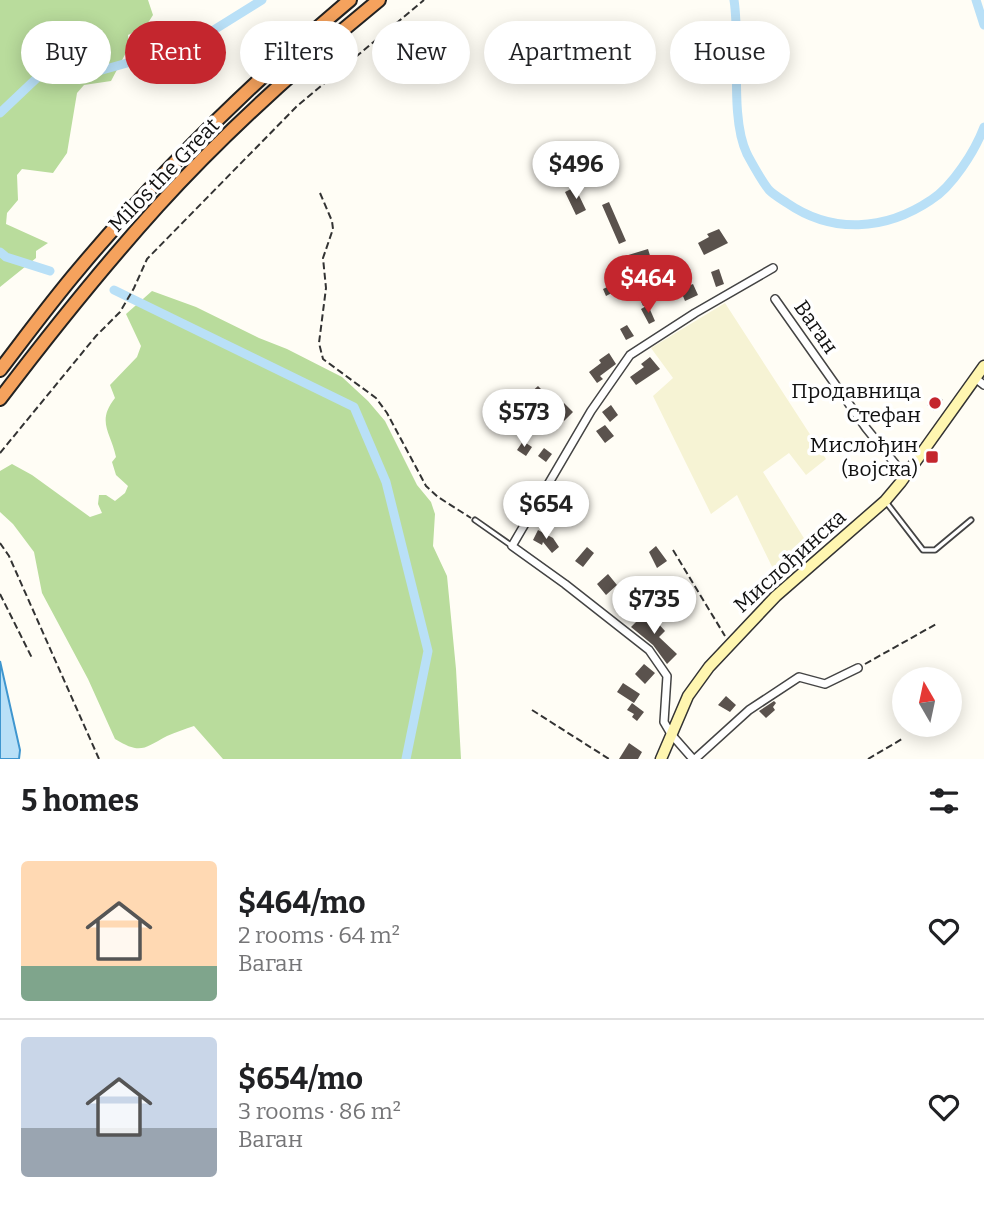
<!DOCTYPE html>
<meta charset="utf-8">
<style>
body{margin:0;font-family:Bitter,serif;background:#f2f2f2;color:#202124;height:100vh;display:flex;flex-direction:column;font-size:26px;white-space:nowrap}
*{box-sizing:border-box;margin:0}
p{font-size:23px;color:#757577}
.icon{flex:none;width:38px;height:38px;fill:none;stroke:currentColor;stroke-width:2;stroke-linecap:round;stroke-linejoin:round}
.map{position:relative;height:759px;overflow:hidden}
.details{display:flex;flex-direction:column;background:#fff;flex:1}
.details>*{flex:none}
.guide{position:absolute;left:21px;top:21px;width:943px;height:63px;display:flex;gap:14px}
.needle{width:46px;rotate:351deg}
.fabs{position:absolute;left:892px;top:667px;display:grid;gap:14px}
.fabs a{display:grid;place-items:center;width:70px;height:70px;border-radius:50%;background:#fff;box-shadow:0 4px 18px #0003;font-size:35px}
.price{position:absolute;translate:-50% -60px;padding:0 16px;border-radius:24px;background:#fff;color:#222;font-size:23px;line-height:46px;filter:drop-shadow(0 2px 4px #0008)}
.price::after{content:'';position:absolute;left:50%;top:42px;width:21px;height:16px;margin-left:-10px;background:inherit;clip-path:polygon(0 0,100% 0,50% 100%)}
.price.selected{background:#c4262e;color:#fff}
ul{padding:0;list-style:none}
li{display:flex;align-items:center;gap:21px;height:175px;padding:0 21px}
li+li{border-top:2px solid #e0e0e0}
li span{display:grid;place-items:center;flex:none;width:196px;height:140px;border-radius:7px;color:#555}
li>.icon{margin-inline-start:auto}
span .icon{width:84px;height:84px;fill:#fffc;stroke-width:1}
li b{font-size:30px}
h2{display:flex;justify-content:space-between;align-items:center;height:84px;padding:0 21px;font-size:30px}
.pill{padding:0 24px;border-radius:32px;background:#fff;box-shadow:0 4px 18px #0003;font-size:24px;line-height:63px}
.pill.selected{background:#c4262e;color:#fff}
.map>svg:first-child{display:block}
.farmland{fill:#f6f3d4}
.forest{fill:#b9dc9c}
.water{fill:#b9e0f7;stroke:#3f96cf;stroke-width:2}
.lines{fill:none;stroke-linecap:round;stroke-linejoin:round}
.canal{stroke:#b9e0f7;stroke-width:9}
.building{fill:#5a524d}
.lane-casing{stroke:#444;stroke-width:7}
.street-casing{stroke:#444;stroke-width:10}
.secondary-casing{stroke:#333;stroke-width:13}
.highway-casing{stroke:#222;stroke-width:16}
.path{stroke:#333;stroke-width:2;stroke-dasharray:7 3.5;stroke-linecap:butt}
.lane{stroke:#fff;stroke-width:3.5}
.street{stroke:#fff;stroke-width:7}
.secondary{stroke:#fff6b0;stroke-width:10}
.highway{stroke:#f5a25d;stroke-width:12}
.poi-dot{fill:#c4262e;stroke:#fff;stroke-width:2.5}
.labels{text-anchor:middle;stroke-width:7;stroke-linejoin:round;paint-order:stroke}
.street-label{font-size:21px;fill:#111;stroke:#fff}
.poi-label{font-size:21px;fill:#111;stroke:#fff;text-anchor:end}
</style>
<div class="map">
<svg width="984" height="759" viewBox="0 0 984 759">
<rect width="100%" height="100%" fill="#fffdf5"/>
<path class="farmland" d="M 725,303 L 826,459 L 806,475 L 789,453 L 763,472 L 815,556 L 780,583 L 737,495 L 711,514 L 653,396 L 673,378 L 651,348 Z"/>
<path class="forest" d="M 0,0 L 148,0 L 153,15 L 146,26 L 128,35 L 129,47 L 111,81 L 84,85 L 77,93 L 67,153 L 53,173 L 22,169 L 17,175 L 18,200 L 7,213 L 6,224 L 48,243 L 36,251 L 36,258 L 0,287 Z
M 152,291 L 196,307 L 259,338 L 287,349 L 342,377 L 368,401 L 385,421 L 417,485 L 431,502 L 435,514 L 433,546 L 447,576 L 456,669 L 461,759 L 223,759 L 194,726 C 185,729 176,732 167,736 C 144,748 141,755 115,739 L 88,679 L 42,593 L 34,552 L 13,524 L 0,512 L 0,471 L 12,464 L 32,475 L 90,517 L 102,513 L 98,504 L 99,495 L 106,495 L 115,501 L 125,493 L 128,486 L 116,475 L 112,462 L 116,457 C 111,432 96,422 115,398 L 110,385 L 137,357 L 141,346 L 126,314 Z"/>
<path class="water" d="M 0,661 L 20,750 L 19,759 L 0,759 Z"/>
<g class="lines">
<path class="canal" d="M 734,0 C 741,44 729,117 747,154 C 753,165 761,180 769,190 C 774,195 781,199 787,203 C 832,234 885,231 931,200 C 952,187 975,151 984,127
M 976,0 L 984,25
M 0,113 L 39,76 L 95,72 L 188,46 L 262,0
M 0,252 L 6,257 L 50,271
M 114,290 L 354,407 L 386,482 L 428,651 L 406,759"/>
</g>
<path class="building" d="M 575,187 L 586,210 L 576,215 L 565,192 Z
M 609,202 L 626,241 L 619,244 L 602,205 Z
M 719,229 L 728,243 L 704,255 L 698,243 L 709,237 L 707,234 Z
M 648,249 L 652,262 L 657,261 L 659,267 L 662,266 L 673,294 L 666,297 L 656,272 L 640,277 L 650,303 L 643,306 L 633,282 L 606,296 L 603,289 L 633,275 L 625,256 Z
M 719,269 L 724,284 L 716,287 L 711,272 Z
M 693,284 L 698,295 L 685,301 L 680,289 Z
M 648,305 L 655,321 L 649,324 L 641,309 Z
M 627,325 L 634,336 L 626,340 L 620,329 Z
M 609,353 L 616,364 L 600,376 L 603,379 L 597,383 L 589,372 L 601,363 L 599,360 Z
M 650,357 L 660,369 L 636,385 L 630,377 L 644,367 L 641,364 Z
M 538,386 L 543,391 L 538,396 L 553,410 L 548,415 L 528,395 Z
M 936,395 L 943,400 L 934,411 L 927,405 Z
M 564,403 L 573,412 L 564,421 L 555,412 Z
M 611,405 L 618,415 L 610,422 L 602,412 Z
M 605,425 L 614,436 L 605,443 L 596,431 Z
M 523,441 L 532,447 L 526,456 L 517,450 Z
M 544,448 L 552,454 L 546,462 L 538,456 Z
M 538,530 L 553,538 L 559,547 L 552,553 L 543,542 L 542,545 L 533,540 Z
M 656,546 L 667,561 L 657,568 L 649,552 Z
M 587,547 L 594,553 L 583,567 L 575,561 Z
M 608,574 L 617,585 L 606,595 L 597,584 Z
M 647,611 L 665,631 L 659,637 L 677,654 L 667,664 L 653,645 L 631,627 Z
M 644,664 L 655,673 L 645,684 L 635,674 Z
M 623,683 L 640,694 L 634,703 L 617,692 Z
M 726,696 L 736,705 L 730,712 L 718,705 Z
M 774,701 L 776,703 L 773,707 L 775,710 L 766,718 L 759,711 Z
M 632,703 L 644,712 L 637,721 L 632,717 L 634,714 L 627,710 Z
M 629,743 L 642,752 L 638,759 L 619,759 Z"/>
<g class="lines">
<g class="lane-casing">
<path id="lane" d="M 886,502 L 923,550 L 935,550 L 971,520
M 475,520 L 512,546"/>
</g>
<g class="street-casing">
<path id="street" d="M 775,299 L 866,428 L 905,476
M 975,378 L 984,385
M 693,759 L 671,734 L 664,722 L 667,676 L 649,650 L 565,584 L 512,546 L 591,411 L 630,355 L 695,313 L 773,268
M 695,759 L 749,710 L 799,677 L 825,684 L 858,668"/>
</g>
<g class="secondary-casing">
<path id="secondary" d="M 661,759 L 688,696 L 709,667 L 776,596 L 885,501 L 901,482 L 984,366"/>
</g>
<g class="highway-casing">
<path id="highway" d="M 0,370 C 26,336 51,302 79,269 C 160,172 253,81 350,0
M 0,399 C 50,333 102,268 158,206 C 225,132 302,63 379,0"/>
</g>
<path class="path" d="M 320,193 L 332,221 L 333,229 L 323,258 L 326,288 L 319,343 L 323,359 L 376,398 L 387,413 L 426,486 L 438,497 L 471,518
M 0,453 L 96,336 L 120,312 L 134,288 L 147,259 L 297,106 L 424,0
M 0,543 L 9,556 L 99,759
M 673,550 L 725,636
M 0,594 L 32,658
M 865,664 L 938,623
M 532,710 L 609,759
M 868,759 L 902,739"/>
<use href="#lane" class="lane"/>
<use href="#street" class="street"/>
<use href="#secondary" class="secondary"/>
<use href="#highway" class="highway"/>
</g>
<g class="poi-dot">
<circle cx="935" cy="403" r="7"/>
<rect x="925" y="450" width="14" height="14" rx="3.5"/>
</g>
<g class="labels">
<g class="street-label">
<text transform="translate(164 175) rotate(-46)" y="7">Milos the Great</text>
<text transform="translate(816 327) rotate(55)" y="7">Ваган</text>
<text transform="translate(790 561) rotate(-42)" y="7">Мислођинска</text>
</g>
<g class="poi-label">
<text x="921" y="398">Продавница<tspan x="921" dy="24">Стефан</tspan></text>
<text x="918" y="452">Мислођин<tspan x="918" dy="24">(војска)</tspan></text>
</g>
</g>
</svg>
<div class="fabs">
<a><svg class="needle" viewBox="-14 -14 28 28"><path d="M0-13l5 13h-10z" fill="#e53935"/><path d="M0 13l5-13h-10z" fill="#757577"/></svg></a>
</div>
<b class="price" style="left:576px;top:201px">$496</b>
<b class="price selected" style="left:648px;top:315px">$464</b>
<b class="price" style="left:524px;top:449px">$573</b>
<b class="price" style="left:546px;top:541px">$654</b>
<b class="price" style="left:654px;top:636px">$735</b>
<div class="guide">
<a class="pill">Buy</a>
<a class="pill selected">Rent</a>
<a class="pill">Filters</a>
<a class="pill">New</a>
<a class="pill">Apartment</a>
<a class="pill">House</a>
</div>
</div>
<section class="details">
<h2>5 homes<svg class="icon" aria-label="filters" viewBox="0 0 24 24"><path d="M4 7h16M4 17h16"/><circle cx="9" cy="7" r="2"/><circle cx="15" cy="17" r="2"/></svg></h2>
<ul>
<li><span style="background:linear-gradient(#ffd9b3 75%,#7fa58c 0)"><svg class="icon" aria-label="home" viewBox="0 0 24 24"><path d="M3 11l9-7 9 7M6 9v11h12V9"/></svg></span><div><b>$464/mo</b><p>2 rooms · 64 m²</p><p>Ваган</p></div><svg class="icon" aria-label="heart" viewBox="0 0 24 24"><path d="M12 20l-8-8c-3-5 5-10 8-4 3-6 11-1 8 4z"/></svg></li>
<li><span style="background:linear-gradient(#c9d6e8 65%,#9aa5b1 0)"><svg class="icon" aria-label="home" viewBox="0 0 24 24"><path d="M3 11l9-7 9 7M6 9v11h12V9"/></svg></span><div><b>$654/mo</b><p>3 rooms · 86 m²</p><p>Ваган</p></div><svg class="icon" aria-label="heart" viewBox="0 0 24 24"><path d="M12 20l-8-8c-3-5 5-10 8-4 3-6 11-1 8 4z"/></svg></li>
</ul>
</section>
